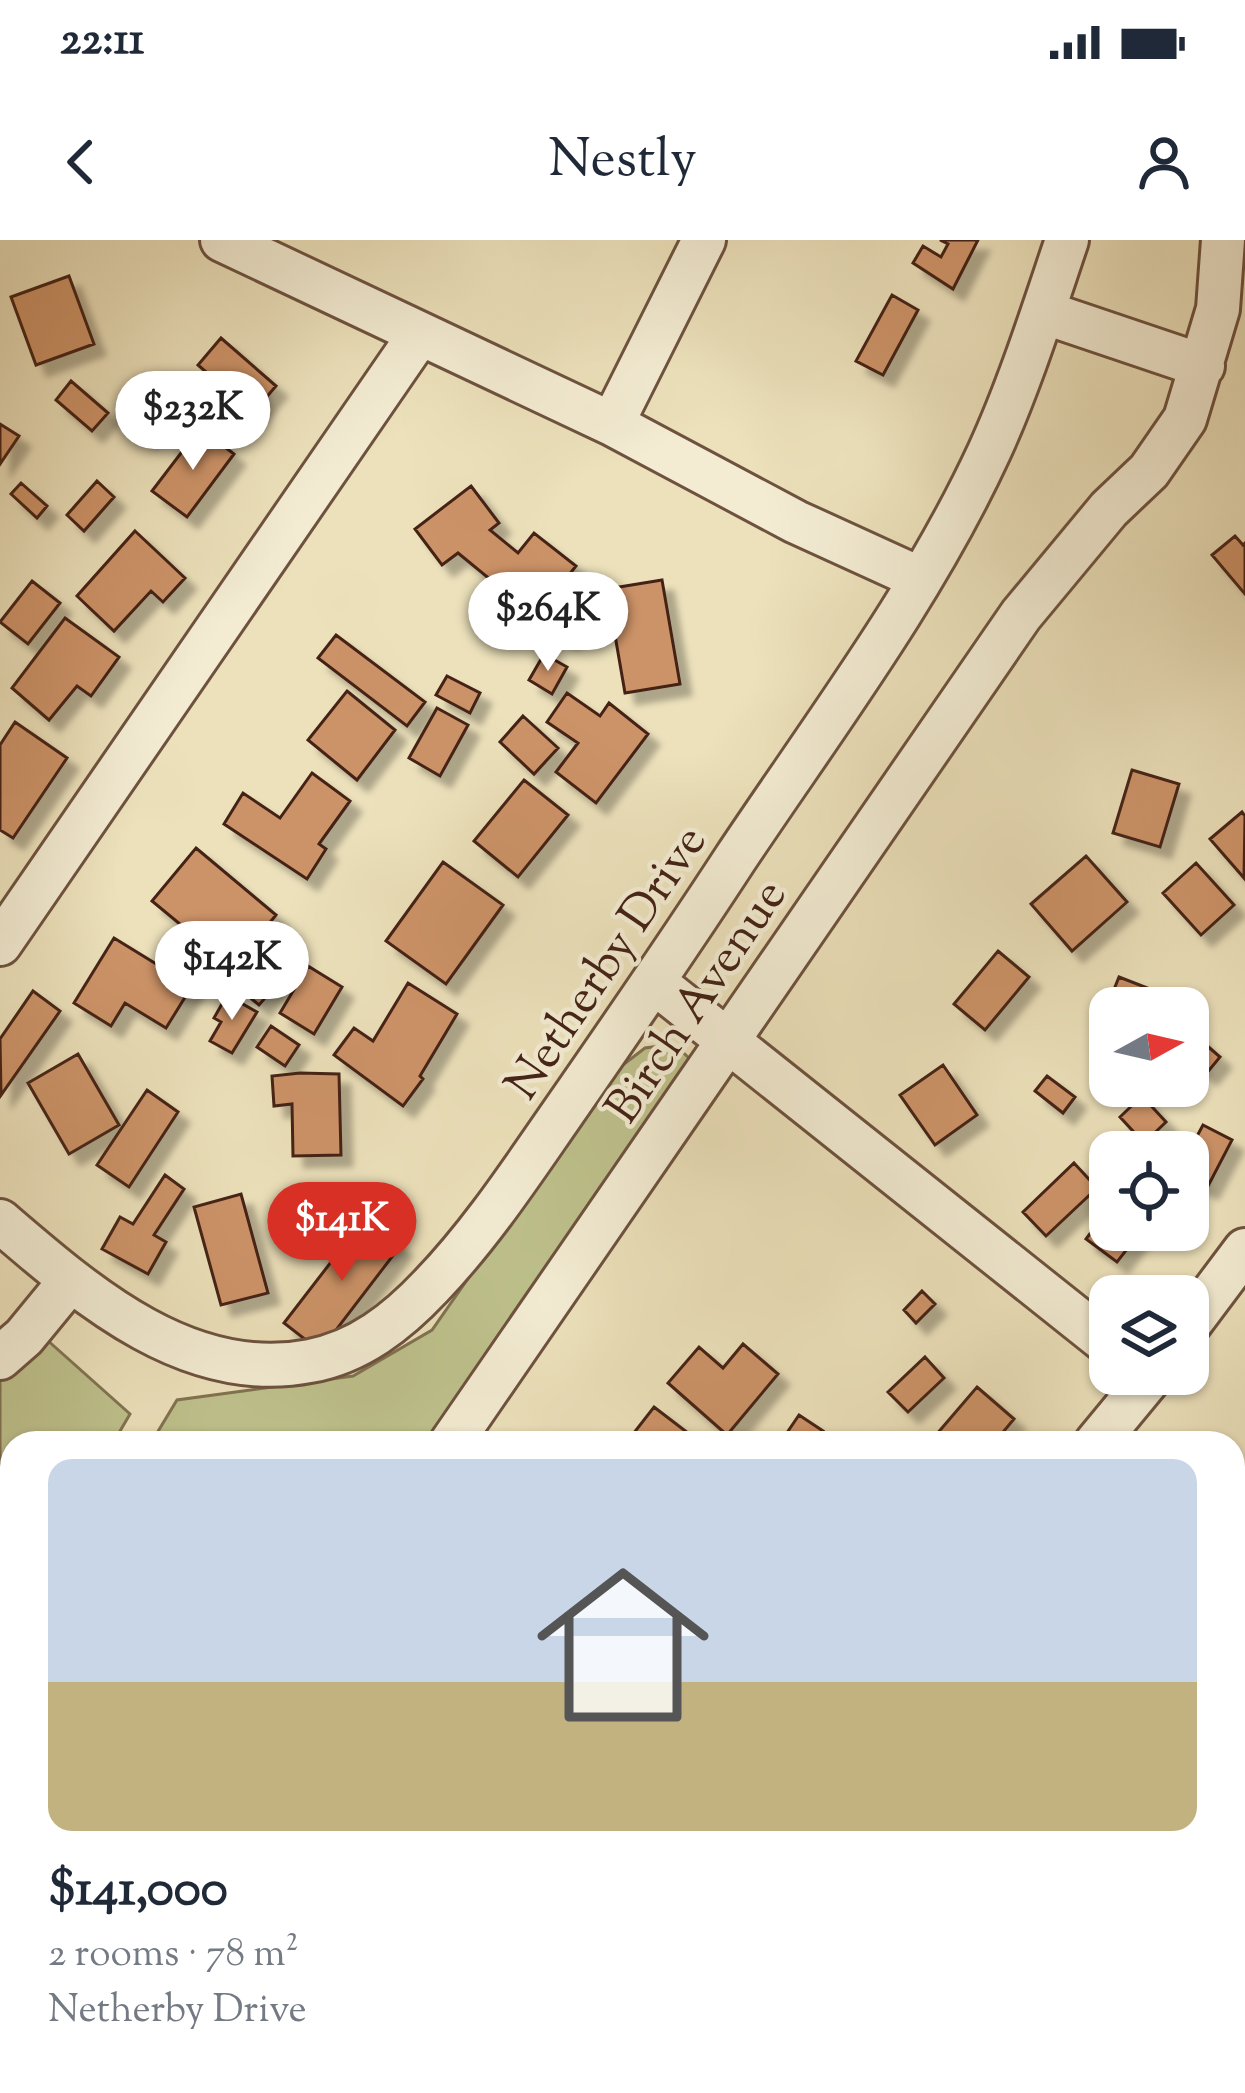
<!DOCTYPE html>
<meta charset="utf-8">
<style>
body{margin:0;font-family:"Sorts Mill Goudy",serif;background:#f2f2f3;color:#1f2937;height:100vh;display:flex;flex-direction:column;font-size:45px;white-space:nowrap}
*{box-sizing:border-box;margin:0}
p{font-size:39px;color:#747a83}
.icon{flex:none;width:66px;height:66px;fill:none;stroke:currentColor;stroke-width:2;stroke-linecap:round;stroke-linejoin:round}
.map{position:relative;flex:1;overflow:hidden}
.panel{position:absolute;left:0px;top:1191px;width:1245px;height:663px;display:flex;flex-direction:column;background:#fff;border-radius:36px 36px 0 0;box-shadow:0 3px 9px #0004}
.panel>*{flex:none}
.needle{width:78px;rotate:82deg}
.buttons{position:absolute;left:1089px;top:747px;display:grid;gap:24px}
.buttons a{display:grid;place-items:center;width:120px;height:120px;border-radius:24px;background:#fff;box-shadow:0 3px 9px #0004;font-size:60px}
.price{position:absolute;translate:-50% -102px;padding:0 27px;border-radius:42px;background:#fff;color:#222;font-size:39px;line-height:78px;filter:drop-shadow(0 3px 6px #0008)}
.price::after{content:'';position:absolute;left:50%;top:72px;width:36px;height:27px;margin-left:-18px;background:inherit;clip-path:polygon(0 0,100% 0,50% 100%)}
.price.on{background:#d93025;color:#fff}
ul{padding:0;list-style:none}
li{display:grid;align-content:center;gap:24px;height:636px;padding:0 48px}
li+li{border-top:3px solid #e0e1e3}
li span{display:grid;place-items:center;height:372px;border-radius:24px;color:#555}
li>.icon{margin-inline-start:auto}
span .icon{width:216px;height:216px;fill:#fffc;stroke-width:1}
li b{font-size:51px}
.status{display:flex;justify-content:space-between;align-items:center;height:84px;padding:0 60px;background:#fff;direction:ltr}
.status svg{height:33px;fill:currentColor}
header{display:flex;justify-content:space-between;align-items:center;height:156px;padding:0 48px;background:#fff;font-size:54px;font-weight:600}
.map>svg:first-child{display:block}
.green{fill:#bec18c;stroke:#817251;stroke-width:3}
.building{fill:#cd9367;stroke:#442316;stroke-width:3;filter:url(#shadow)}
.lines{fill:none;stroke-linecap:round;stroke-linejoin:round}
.minor-casing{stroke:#6e523f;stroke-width:48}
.minor{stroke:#f3ecd3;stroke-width:42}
.labels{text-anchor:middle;stroke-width:9;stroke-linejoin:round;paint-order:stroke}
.street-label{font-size:48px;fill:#442316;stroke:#f3ecd3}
</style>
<div class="status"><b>22:11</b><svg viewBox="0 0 49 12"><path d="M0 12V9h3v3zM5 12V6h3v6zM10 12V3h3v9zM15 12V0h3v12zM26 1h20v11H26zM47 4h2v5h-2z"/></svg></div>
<header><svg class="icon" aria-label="back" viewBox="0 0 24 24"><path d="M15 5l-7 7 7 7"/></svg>Nestly<svg class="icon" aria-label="person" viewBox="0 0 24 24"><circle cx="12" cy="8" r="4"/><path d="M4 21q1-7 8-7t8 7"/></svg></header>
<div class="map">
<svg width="1245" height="1853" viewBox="0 0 1245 1853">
<defs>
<filter id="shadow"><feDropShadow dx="11" dy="11" stdDeviation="3" flood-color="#0004"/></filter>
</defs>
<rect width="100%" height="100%" fill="#ece1bb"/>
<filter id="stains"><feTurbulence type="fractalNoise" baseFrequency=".00167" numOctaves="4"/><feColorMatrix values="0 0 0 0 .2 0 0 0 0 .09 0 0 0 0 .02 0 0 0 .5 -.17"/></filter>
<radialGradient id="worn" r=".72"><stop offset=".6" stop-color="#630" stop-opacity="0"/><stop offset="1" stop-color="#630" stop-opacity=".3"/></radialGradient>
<path class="green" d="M 674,804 L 689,818 L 687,833 L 425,1203 L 151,1203 L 177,1160 L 353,1136 L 432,1090 L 611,834 L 645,808 Z
M 46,1099 L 130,1174 L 113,1203 L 12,1203 L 12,1377 L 0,1398 L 0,1135 Z
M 12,1430 L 12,1810 L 0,1831 L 0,1450 Z"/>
<path class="building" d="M 940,0 L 978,0 L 953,49 L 913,23 L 923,6 L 941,17 L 948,4 Z
M 69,36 L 94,104 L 36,125 L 11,57 Z
M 892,55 L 918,70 L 883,135 L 856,121 Z
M 221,98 L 276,146 L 253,173 L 198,125 Z
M 71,141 L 108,173 L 92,191 L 56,160 Z
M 157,141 L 177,157 L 144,197 L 125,181 Z
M 0,184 L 19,196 L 0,224 Z
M 200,188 L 234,214 L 187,277 L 152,251 Z
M 97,241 L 114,257 L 84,291 L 67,275 Z
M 21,243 L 47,266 L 37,278 L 11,254 Z
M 471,246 L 499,283 L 490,290 L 518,313 L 534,293 L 576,326 L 536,377 L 458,313 L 442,325 L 415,289 Z
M 135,291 L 185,338 L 163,362 L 151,351 L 114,391 L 77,356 Z
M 1235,296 L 1243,305 L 1245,303 L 1245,354 L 1212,315 Z
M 583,339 L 602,356 L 566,398 L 547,381 Z
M 662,340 L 680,444 L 625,453 L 607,349 Z
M 32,341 L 60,363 L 28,404 L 0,382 Z
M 65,378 L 119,417 L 91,456 L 77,446 L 49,480 L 12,448 Z
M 336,395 L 425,462 L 407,486 L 318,418 Z
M 544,414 L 567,427 L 552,454 L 529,440 Z
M 447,436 L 480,453 L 470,473 L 436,455 Z
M 347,451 L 395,490 L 357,540 L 308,500 Z
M 567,453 L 600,476 L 609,463 L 648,494 L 596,563 L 556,532 L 578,503 L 547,482 Z
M 437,468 L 468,485 L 440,536 L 409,518 Z
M 523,476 L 558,508 L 534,534 L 500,502 Z
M 15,482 L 67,518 L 13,598 L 0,590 L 0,505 Z
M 1132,530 L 1179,544 L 1160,607 L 1113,593 Z
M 312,533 L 350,561 L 319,604 L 326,609 L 307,639 L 224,584 L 243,553 L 280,578 Z
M 524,540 L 568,575 L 518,637 L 474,601 Z
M 1242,572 L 1245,576 L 1244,638 L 1210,599 Z
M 196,608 L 276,675 L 233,728 L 152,661 Z
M 1086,616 L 1127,662 L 1072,711 L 1031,664 Z
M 443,622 L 503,665 L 446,744 L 386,701 Z
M 1196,623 L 1234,665 L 1201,695 L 1163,653 Z
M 114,698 L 192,746 L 166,788 L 125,763 L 111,786 L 74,763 Z
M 998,711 L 1029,737 L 985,790 L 954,764 Z
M 265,721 L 284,736 L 259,765 L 241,750 Z
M 308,726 L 342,747 L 314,794 L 280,773 Z
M 1119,737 L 1158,752 L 1152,768 L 1140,768 L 1111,757 Z
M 408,743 L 457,774 L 420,836 L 423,839 L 403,866 L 334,815 L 354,788 L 373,801 Z
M 33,751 L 60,771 L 1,855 L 0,799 Z
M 227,755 L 257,772 L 232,813 L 210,801 L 221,782 L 214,778 Z
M 271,786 L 299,805 L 285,826 L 257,807 Z
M 1188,789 L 1220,817 L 1206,834 L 1188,819 Z
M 78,814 L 119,885 L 69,914 L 28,843 Z
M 943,825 L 977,875 L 935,905 L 900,855 Z
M 300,833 L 339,834 L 341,915 L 293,916 L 292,864 L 274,866 L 272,836 Z
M 1047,836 L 1075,857 L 1063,873 L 1035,851 Z
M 147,850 L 178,872 L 129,947 L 97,925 Z
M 1142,856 L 1166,882 L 1144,903 L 1120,877 Z
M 1203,885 L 1232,900 L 1207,948 L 1188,938 L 1188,913 Z
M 1074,923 L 1097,948 L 1046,996 L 1023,972 Z
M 165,935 L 184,949 L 154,995 L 166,1002 L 148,1034 L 102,1009 L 120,977 L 133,984 Z
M 241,954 L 268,1053 L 221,1065 L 194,967 Z
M 1110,967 L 1110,990 L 1142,990 L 1117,1022 L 1086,999 Z
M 365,978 L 401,1005 L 320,1111 L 284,1083 Z
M 922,1051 L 935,1064 L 916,1083 L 904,1070 Z
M 743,1104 L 778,1134 L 727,1195 L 668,1143 L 699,1107 L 723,1128 Z
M 925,1117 L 944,1138 L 908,1172 L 888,1152 Z
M 977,1147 L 1014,1179 L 994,1203 L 944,1203 L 936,1195 Z
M 654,1167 L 688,1193 L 680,1203 L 626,1203 Z
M 799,1175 L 823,1191 L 815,1203 L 780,1203 Z
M 1234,1288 L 1245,1301 L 1245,1322 L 1238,1327 L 1233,1321 Z
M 1245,1626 L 1245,1708 L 1237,1717 L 1233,1714 L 1233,1639 Z"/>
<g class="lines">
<g class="minor-casing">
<path id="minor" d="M 222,0 L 612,184 L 796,282 L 921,339
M 1043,72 L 1203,126
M 612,184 L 704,0
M 0,704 L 419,95
M 654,742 L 1110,1105
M 0,981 C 85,1054 188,1145 310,1121 C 359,1112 397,1082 431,1046 C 481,994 521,933 562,874 C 621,789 679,705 735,619 C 823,487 922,357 989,212 C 1019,147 1044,68 1067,0
M 1188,1086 L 1245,1010
M 0,1118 L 24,1097 L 70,1041
M 451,1203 L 1021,375 L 1109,269 L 1149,231 L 1185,179 L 1218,69 L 1223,0
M 1096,1203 L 1153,1134
M 218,1842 L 232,1853
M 1056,1842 L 1070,1853
M 9,1853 L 15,1842
M 576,1853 L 584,1842"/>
</g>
<use href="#minor" class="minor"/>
</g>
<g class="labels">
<g class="street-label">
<text transform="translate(604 721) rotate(-56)" y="17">Netherby Drive</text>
<text transform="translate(694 760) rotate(-56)" y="17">Birch Avenue</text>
</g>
</g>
<rect width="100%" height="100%" filter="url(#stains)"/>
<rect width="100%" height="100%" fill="url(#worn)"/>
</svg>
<div class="buttons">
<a><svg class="needle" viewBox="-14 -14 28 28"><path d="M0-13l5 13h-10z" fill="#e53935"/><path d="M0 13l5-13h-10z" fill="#747a83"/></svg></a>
<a><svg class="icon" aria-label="locate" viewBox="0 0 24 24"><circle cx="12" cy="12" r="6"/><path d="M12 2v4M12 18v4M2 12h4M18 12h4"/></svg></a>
<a><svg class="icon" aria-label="layers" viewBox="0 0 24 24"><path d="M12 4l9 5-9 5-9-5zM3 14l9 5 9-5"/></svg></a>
</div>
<b class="price" style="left:193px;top:233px">$232K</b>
<b class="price" style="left:548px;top:434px">$264K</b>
<b class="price" style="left:232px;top:783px">$142K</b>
<b class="price on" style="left:342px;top:1044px">$141K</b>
<section class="panel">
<ul>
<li><span style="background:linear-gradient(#c9d6e8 60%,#c2b280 0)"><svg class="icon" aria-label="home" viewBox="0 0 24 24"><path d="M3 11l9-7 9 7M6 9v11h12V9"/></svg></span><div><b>$141,000</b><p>2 rooms · 78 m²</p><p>Netherby Drive</p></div></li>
</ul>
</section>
</div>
